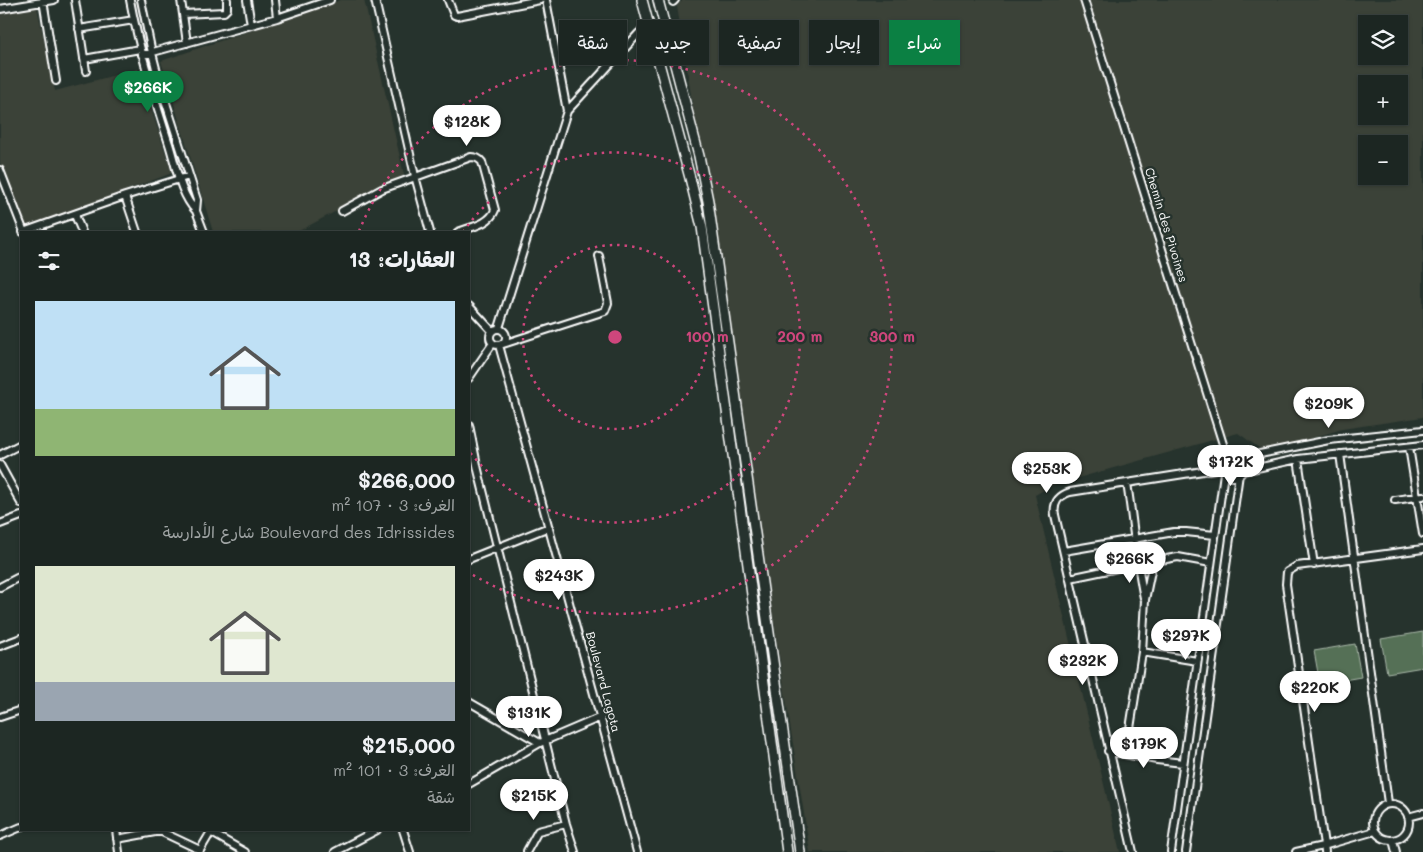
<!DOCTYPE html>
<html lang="ar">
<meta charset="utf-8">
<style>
body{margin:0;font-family:Mali,"Playpen Sans Arabic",sans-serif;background:#252e2a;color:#f1f3f6;direction:rtl;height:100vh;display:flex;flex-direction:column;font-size:19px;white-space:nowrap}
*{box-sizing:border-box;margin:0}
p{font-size:16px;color:#a0a5a5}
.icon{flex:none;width:28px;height:28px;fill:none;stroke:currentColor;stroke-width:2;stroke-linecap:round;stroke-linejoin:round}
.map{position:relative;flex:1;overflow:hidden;direction:ltr}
.panel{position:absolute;left:20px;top:231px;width:450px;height:600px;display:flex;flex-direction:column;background:#1c2622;border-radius:0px;box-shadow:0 1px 4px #0004,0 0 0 1px #3a4340;direction:rtl}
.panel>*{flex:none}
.top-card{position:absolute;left:485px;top:20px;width:475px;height:45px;direction:rtl;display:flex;gap:10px}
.buttons{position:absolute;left:1358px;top:15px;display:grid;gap:10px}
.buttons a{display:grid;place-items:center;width:50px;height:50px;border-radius:0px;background:#1c2622;box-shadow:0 1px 4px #0004,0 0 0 1px #3a4340;font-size:25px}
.price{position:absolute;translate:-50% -42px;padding:0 11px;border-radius:18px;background:#fff;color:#222;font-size:16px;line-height:32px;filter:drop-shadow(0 1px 2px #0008)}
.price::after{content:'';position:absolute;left:50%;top:30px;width:15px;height:11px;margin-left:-8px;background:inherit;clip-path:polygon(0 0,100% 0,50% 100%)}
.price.on{background:#0b8043;color:#fff}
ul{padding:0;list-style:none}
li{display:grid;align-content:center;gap:10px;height:265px;padding:0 15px}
li span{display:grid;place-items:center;height:155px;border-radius:0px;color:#555}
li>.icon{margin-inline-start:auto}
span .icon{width:90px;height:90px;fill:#fffc;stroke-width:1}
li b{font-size:21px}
h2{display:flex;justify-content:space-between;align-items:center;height:60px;padding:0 15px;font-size:21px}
.pill{padding:0 18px;border-radius:0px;background:#1c2622;box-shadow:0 1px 4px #0004,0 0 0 1px #3a4340;font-size:18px;line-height:45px}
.pill.on{background:#0b8043;color:#fff}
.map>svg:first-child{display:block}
.built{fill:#3b4238;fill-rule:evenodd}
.green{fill:#557056;stroke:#aab8aa}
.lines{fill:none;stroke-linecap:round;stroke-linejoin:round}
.minor-casing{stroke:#fff;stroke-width:10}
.highway-casing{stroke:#fff;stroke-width:12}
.minor{stroke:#26332d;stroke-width:6}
.highway{stroke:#26332d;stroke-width:9}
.ring{fill:none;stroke:#ce467c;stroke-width:2.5;stroke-dasharray:2.5 5}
.labels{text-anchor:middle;stroke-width:5;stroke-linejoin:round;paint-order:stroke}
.street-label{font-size:12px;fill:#fff;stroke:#26332d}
.centre{fill:#ce467c;stroke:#26332d;stroke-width:2.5}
.ring-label{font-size:15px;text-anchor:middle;font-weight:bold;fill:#ce467c;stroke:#26332d;stroke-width:5;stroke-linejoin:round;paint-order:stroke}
</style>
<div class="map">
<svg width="1423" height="852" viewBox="0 0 1423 852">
<rect width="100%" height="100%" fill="#26332d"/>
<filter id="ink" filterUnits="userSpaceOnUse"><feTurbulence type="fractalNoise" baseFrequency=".02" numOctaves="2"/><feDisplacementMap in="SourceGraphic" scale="10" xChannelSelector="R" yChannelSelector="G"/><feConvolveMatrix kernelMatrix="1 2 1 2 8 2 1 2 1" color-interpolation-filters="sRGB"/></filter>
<g filter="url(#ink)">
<path class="built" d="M 341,0 L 364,0 L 404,175 L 297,232 L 213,232 L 161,61 Z
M 683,0 L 1423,0 L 1423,417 L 1342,429 L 1265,452 L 1238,433 L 1053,485 L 1035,495 L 1120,852 L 810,852 L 677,6 ZM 1366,24 L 1399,24 L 1399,56 L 1366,56 ZM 1366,84 L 1399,84 L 1399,116 L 1366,116 ZM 1366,144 L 1399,144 L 1399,176 L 1366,176 Z
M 37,7 L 55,91 L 138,69 L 172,173 L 26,228 L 0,163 L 0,13 Z"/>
<path class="green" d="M 1423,632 L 1423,667 L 1387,673 L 1381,639 Z
M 1355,644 L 1361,677 L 1320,684 L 1314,651 Z"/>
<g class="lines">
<g class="minor-casing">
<path id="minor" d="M 43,0 L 56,81
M 75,0 L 86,71
M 130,0 C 139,49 154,97 169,144 C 176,166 180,194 196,211
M 141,0 L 152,53 L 160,84 L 197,200 L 196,211 L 204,232
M 181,0 L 187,43
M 247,0 L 251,25
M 275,0 L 277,18
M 375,0 L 415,176 L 430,232
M 448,0 L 454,15 L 457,16 L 540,0
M 546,0 L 567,111
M 1084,0 L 1227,457
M 673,2 L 675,0
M 0,9 L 54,0
M 183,14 L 224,12 L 227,9 L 227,0
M 79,29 L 134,20
M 142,55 L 277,18 L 330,0
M 84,59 L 140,49
M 0,170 L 24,232
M 125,196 L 137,232
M 342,211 L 382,189 L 471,157 C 476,157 479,158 482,162 L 495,210 C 490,224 471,227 458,232
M 75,215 L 82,232
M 23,232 L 125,196 L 189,176
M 469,306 L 492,331
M 499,328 L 567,111 L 639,33
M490 337a8 8 0 1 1 16 0a8 8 0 1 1-16 0Z
M 503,344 L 605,311 L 608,303 L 599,256
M 499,345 L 637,852
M 469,378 L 493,343
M 469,425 L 478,470 L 566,824 L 575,852
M 1409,447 L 1423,534
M 1340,454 L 1388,803
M 0,455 L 21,444
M1222 466a11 11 0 1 1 22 0a11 11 0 1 1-22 0Z
M 1240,458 L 1329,440 L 1423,430
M 1298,459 L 1314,565
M 0,465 L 21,503
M 1243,471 L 1298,459 L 1423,445
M 1127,483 C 1133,521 1136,560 1144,598
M 1395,500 L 1423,496
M 0,524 L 21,516
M 1064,551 L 1174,532 L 1186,532 L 1215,535
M 469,559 L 549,527
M 1070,578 L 1137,564 L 1178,557 L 1211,563
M 0,587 L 21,576
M 0,646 L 21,638
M 1142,652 L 1197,661
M 469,702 L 540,743
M 0,717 L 21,710
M 1108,751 L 1157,760 L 1183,763
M 1126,754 L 1142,652 L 1145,600 L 1153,561
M 469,784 L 540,743 L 601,717
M1373 822a18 18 0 1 1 36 0a18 18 0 1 1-36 0Z
M 1408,817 L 1423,813
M 116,830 L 119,852
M 403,830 L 410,852
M 210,832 L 245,852
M 0,836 L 21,827
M 117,839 L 155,832 L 162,832 L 200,850
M 1393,840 L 1396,852
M 527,851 L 538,831 L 566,824
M 199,852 L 212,830
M 335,852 L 377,830
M 1133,852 L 1055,515 C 1053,503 1058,496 1070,492 L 1222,468
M 1171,852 L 1224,473
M 1186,852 L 1239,474
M 1296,852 L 1323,846 L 1375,831
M 1325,852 L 1286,584 L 1287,572 L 1297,566 L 1423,549"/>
</g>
<g class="highway-casing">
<path id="highway" d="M 642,0 L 690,178 L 702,227 L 787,852
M 658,0 L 699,156 L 708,201 L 800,852"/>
</g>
<use href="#minor" class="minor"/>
<use href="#highway" class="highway"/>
</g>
</g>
<g class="ring">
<circle cx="615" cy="337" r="92"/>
<path d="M463 232A185 185 0 1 1 469 451"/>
<path d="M359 231A277 277 0 1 1 470 573"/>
</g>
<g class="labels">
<g class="street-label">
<text transform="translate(1166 225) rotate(73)" y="4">Chemin des Pivoines</text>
<text transform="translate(603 682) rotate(75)" y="4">Boulevard Lagota</text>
</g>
</g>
<circle cx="615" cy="337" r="8" class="centre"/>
<g class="ring-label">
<text x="707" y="342">100 m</text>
<text x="800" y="342">200 m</text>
<text x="892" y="342">300 m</text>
</g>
</svg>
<div class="buttons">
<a><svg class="icon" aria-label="layers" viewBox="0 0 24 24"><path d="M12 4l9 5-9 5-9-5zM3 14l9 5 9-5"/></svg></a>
<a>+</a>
<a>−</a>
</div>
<b class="price on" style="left:148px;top:113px">$266K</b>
<b class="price" style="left:467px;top:147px">$128K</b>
<b class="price" style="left:1329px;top:429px">$209K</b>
<b class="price" style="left:1231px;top:487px">$172K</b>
<b class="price" style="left:1047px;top:494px">$253K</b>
<b class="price" style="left:1130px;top:584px">$266K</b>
<b class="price" style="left:559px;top:601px">$243K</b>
<b class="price" style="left:1186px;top:661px">$297K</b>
<b class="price" style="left:1083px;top:686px">$232K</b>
<b class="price" style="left:1315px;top:713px">$220K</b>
<b class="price" style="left:529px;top:738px">$131K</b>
<b class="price" style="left:1144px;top:769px">$179K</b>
<b class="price" style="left:534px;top:821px">$215K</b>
<div class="top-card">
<a class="pill on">شراء</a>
<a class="pill">إيجار</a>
<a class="pill">تصفية</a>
<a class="pill">جديد</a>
<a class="pill">شقة</a>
</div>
<section class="panel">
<h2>العقارات: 13<svg class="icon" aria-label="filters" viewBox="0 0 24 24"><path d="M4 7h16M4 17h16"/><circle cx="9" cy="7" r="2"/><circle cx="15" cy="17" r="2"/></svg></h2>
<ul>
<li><span style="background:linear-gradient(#bfe0f5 70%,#8fb573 0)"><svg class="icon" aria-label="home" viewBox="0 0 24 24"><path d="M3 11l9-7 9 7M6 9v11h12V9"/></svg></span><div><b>$266,000</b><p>الغرف: 3 · 107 m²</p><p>Boulevard des Idrissides شارع الأدارسة</p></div></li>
<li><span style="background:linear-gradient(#dfe7d0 75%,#9aa5b1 0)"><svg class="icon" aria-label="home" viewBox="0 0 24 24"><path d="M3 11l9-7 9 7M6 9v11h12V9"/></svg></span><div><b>$215,000</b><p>الغرف: 3 · 101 m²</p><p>شقة</p></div></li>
</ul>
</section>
</div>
